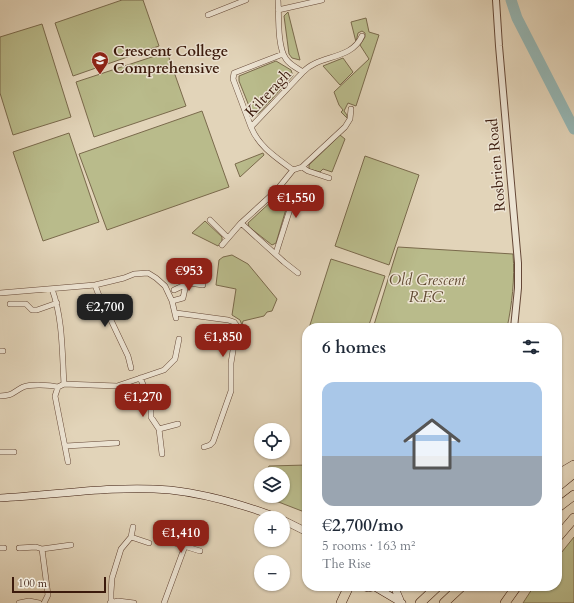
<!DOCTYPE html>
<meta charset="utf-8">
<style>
body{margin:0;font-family:Cardo,serif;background:#f6f6f7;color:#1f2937;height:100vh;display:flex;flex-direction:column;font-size:15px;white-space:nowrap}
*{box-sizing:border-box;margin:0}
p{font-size:13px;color:#747a83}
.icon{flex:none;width:22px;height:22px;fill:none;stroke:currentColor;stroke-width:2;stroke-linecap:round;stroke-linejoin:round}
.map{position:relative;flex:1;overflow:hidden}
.details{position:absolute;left:302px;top:323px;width:260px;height:268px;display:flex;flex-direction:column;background:#fff;border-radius:16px;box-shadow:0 1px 3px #0004}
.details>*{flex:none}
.buttons{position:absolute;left:254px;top:423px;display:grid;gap:8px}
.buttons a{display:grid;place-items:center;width:36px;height:36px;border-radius:50%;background:#fff;box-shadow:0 1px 3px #0004;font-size:20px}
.scale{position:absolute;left:12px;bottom:10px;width:94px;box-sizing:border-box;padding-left:4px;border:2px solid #3b1a0c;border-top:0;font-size:11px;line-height:14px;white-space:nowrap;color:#3b1a0c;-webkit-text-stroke:3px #ece3d2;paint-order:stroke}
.price{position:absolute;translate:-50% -34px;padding:0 9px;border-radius:8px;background:#8f2418;color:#fff;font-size:13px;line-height:26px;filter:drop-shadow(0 1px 2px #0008)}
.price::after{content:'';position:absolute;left:50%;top:24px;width:12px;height:9px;margin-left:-6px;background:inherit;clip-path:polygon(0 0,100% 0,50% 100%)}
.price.selected{background:#222;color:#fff}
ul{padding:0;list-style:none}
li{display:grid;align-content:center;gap:8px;height:212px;padding:0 20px}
li span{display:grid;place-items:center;height:124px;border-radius:12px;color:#555}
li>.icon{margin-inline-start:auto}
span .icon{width:72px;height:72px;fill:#fffc;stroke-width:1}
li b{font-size:17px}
h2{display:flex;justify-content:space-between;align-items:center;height:48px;padding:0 20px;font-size:17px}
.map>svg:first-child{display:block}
.green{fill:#b9bb8b;stroke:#7a6a4c}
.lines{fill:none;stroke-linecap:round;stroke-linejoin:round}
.river{stroke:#96b7b5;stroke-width:11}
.minor-casing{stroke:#654837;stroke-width:6}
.tertiary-casing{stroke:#654837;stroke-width:8}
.secondary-casing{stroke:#3b1a0c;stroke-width:8}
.motorway-casing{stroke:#3b1a0c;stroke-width:10}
.minor{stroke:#ece3d2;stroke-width:5}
.tertiary{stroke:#ece3d2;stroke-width:6}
.secondary{stroke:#ece3d2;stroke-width:7}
.motorway{stroke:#e2d4b9;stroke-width:9}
.labels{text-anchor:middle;stroke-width:3;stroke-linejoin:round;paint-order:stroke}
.poi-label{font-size:15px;font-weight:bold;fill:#3b1a0c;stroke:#ece3d2;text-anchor:start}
.street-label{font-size:15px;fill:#3b1a0c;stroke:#ece3d2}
.park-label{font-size:15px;font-style:italic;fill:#614a32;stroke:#ece3d2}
</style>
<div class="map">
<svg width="574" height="603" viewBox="0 0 574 603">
<rect width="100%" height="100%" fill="#e2d4b9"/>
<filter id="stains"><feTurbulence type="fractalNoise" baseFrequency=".005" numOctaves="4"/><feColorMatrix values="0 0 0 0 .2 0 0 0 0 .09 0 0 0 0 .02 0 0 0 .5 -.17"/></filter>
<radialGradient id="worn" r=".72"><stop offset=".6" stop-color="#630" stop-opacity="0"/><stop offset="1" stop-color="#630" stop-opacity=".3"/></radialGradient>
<path class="green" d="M 122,0 L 143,0 L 159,46 L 73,76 L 55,23 Z
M 288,12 L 300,60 L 292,58 L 289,54 L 284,16 Z
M 366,18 L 369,32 L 379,35 L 356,106 L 348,103 L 344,111 L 347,115 L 347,118 L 341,112 L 343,110 L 339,105 L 334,92 L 369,59 L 360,45 L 365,37 L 365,33 L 362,31 L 358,33 L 356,42 L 351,22 Z
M 42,24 L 71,117 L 13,135 L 0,93 L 0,37 Z
M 167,52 L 186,106 L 94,137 L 76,82 Z
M 343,58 L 353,72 L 340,85 L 323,66 Z
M 276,61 L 291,70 L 293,76 L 259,113 L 253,116 L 239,81 L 239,76 Z
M 202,111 L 229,187 L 107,230 L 79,154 Z
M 69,133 L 99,222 L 43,241 L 13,152 Z
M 340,135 L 345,139 L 332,172 L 323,169 L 320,172 L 309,169 L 309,165 Z
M 263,153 L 264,155 L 240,177 L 235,164 Z
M 365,156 L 419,175 L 389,265 L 335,246 Z
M 275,198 L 278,199 L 286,209 L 276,243 L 272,245 L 249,227 L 248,223 Z
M 205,221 L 222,237 L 222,241 L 218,246 L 192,233 Z
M 398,247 L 513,254 C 515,279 512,304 507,328 L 373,328 Z
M 232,255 L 248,264 L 277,299 L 272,311 L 267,312 L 264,316 L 243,321 L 242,325 L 240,320 L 232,315 L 236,289 L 216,285 L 219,260 L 223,257 Z
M 331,259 L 385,276 L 368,328 L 309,328 Z
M 307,465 L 307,513 L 263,496 L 283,496 L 283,474 L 265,474 L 269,466 Z
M 574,537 L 574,603 L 523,603 L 534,586 L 557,586 L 557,558 Z"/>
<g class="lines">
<path class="river" d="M 511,0 L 517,18 L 574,129"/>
<g class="minor-casing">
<path id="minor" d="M 278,0 C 279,15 277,47 286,59 C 290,65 297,68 303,72 L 251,127 C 259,147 277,158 293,170
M 278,10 L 322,0
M 208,15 L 246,0
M 303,72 C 319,54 351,61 362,36
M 251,127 L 233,79 L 234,73 L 283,54
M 302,167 L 308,171 L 329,178
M 210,220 L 228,238
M 241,223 L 284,262 L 298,273
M 222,245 L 241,223 L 276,191 L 293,170 L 302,167 L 345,127 L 350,119 L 351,109
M 276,253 L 290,209 L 287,203 L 276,191
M 95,285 L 104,309 L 109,316 L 128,356 L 131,368
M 52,289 C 63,319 62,353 64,384 L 58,387 L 55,396 L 68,462
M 174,290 L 189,283 L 203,285
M 0,293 L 95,285 L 124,278 L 134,274 L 148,273 L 156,278 L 165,286 L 172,301 L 176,318
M 172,301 L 183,298 L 186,284
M 10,304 L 26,304 L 32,310 L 37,310 L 57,303
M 176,313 L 228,320 L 234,322 L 237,326 L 231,363 L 231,391 L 213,442 L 210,445 L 204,447
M 0,351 L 3,351
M 140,378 L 151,401 L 151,417 L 159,429 L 162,454
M 64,384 L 117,386 L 164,370 L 175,359 L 179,339
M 0,396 C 13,396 13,392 23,387 C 31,384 50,385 58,387
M 159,429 L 178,424
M 66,446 L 117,443
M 0,452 L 14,452
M 131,537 L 149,543
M 168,541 L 200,551
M 0,548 L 4,548
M 19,548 L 36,547 L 42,549 L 71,545
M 42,549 L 48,595 L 44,603
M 111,602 L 111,592 L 112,578 L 121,549 L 131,537 L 133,527
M 19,603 L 29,601 L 39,603
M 110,603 L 118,601 L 134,603
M 164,603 L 185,546"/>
</g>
<g class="tertiary-casing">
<path id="tertiary" d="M 496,0 L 499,46 L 518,263 L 518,288 L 514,328"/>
</g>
<g class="secondary-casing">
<path id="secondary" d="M 0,498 C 56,495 114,485 170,490 C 208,494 244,505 279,518
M 283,520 L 307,532
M 361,586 L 368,588 L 376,586
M 394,586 L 400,600
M 375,587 L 402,603"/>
</g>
<g class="motorway-casing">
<path id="motorway" d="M 557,475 L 574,465
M 557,487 L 574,473
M 557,508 L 574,495
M 557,538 L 574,518
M 341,603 L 349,586
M 420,603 L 438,586
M 444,603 L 462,586
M 505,603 L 517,586"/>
</g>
<use href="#minor" class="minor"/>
<use href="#tertiary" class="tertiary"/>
<use href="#secondary" class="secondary"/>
<use href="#motorway" class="motorway"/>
</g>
<defs>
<g id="school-pin" transform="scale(0.9)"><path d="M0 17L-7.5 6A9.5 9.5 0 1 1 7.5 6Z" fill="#8f2418" stroke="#ece3d2"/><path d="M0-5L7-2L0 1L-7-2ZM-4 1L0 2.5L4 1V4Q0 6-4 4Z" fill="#fff"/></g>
</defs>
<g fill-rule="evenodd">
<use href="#school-pin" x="100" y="60"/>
</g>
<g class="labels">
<g class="poi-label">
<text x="113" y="56">Crescent College<tspan x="113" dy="17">Comprehensive</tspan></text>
</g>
<g class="street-label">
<text transform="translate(268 93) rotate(-47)" y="5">Kilteragh</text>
<text transform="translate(496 165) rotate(-95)" y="5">Rosbrien Road</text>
</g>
<g class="park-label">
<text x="427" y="285">Old Crescent<tspan x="427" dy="17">R.F.C.</tspan></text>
</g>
</g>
<rect width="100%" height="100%" filter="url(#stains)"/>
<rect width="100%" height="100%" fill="url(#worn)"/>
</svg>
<div class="buttons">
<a><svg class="icon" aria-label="locate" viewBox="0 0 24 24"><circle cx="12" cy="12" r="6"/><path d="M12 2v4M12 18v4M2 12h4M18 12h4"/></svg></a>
<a><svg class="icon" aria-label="layers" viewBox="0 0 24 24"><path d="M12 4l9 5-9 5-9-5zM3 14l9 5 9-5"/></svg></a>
<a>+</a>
<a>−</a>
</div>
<div class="scale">100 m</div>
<b class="price" style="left:296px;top:219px">€1,550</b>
<b class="price" style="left:189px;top:292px">€953</b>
<b class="price selected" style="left:105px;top:328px">€2,700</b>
<b class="price" style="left:223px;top:358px">€1,850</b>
<b class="price" style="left:143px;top:418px">€1,270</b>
<b class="price" style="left:181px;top:554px">€1,410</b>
<section class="details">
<h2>6 homes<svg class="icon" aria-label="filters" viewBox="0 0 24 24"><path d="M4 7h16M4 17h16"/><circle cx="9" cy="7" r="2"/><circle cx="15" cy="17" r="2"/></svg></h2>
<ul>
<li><span style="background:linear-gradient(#a9c7e8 60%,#9aa5b1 0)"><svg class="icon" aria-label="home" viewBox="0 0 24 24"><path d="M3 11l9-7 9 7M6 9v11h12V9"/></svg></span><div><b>€2,700/mo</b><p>5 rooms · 163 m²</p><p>The Rise</p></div></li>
</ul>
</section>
</div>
